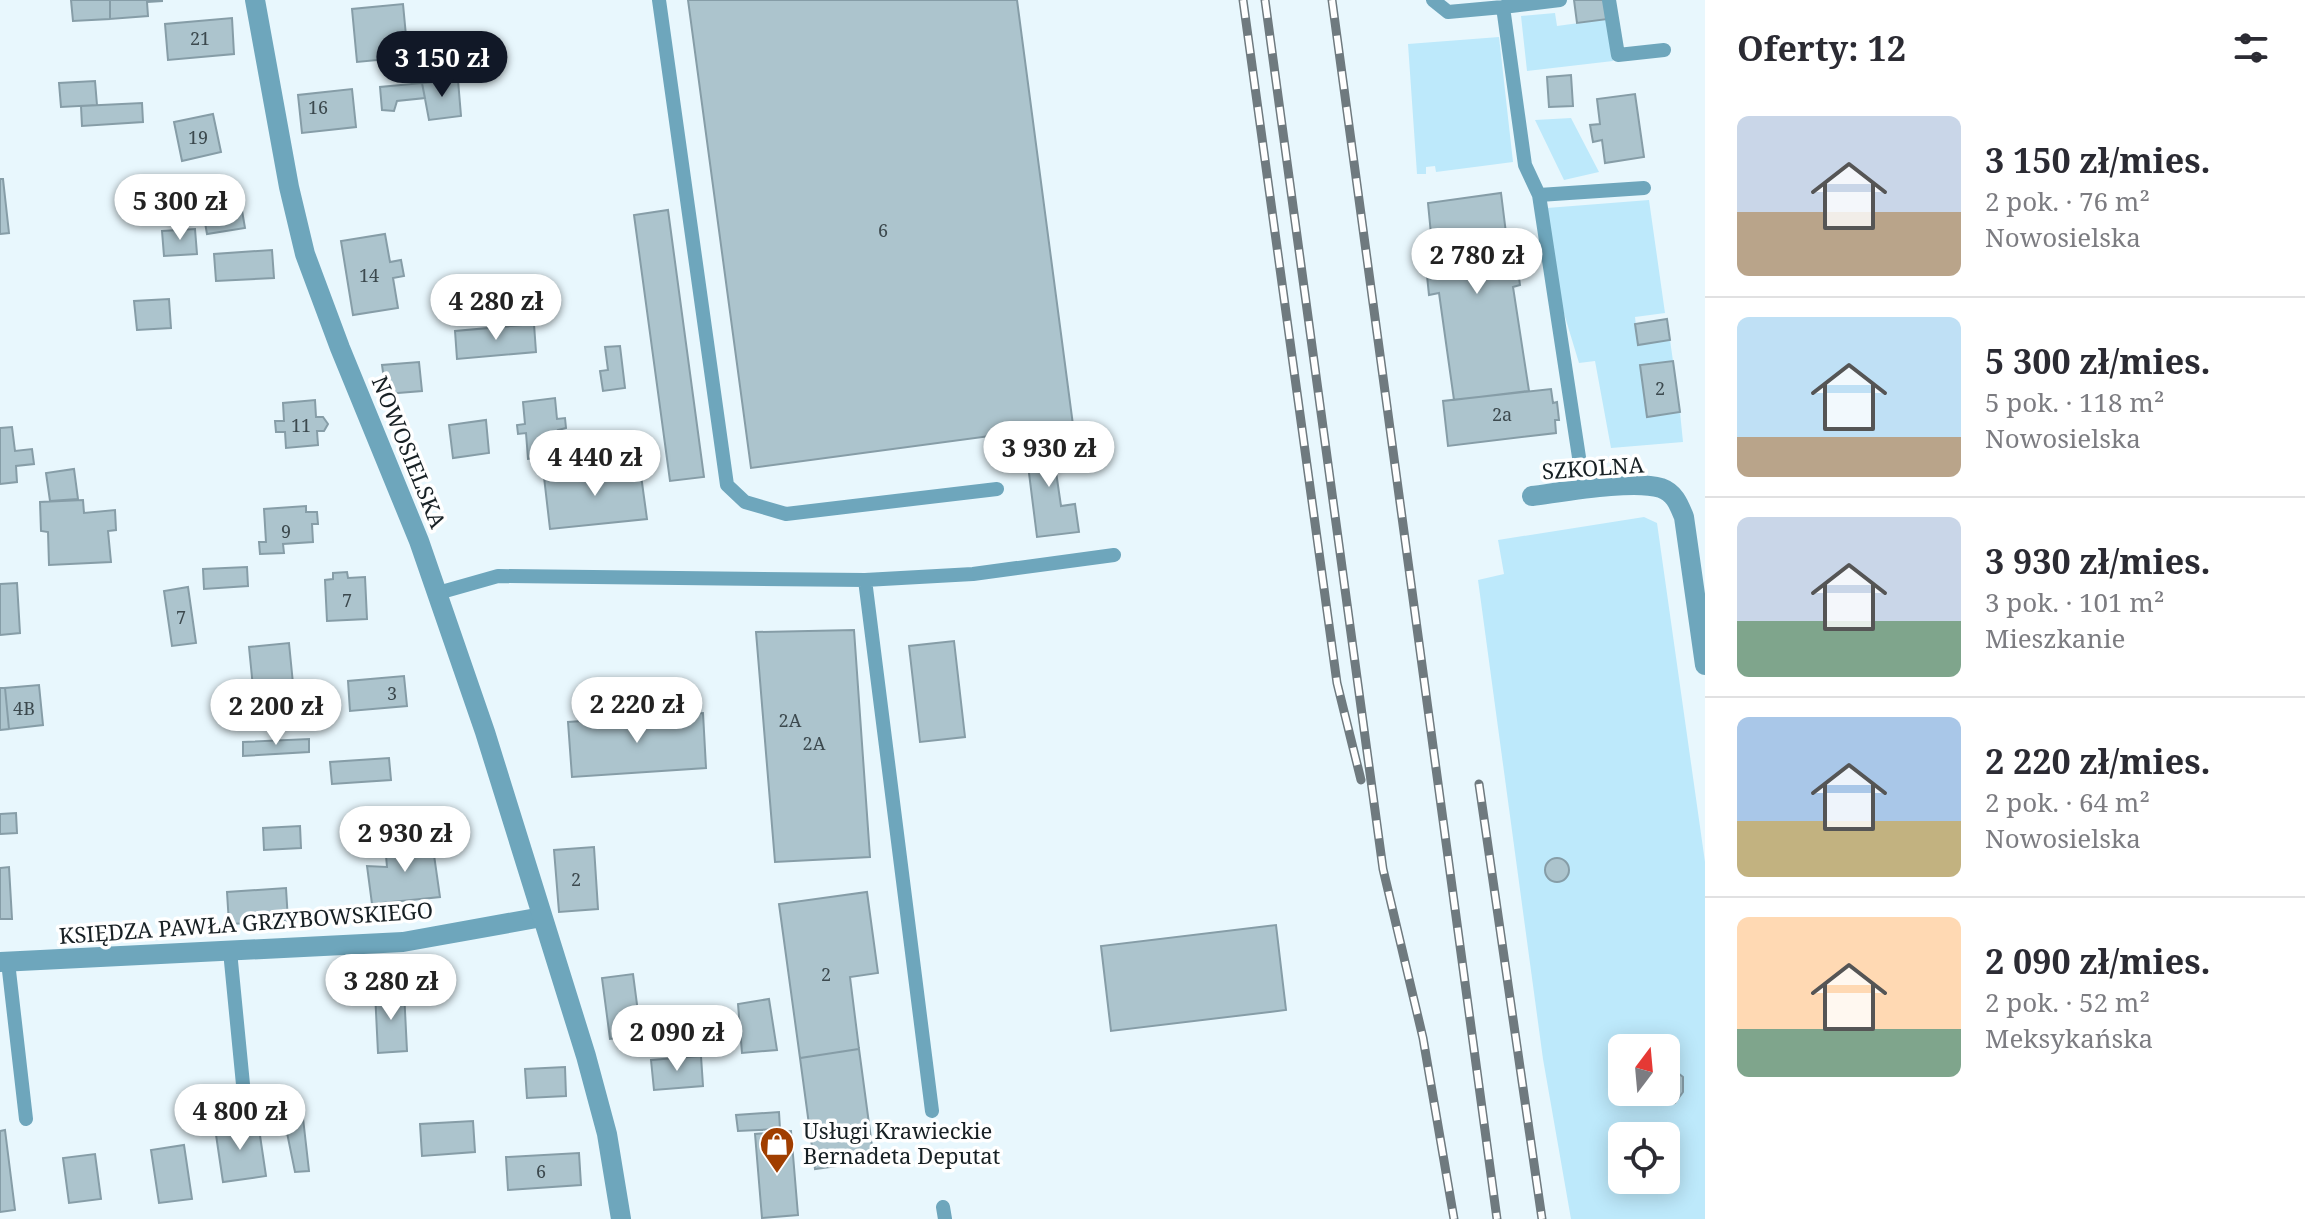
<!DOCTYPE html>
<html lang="pl">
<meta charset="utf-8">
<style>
body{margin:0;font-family:"Noto Serif",serif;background:#f2f2f3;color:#2b2b33;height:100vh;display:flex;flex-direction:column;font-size:30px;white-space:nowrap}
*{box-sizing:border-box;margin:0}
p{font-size:26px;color:#7c7c81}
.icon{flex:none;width:44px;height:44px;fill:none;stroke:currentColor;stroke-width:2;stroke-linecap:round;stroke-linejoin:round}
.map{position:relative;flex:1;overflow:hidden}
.sheet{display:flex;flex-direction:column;background:#fff;width:600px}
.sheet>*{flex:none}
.needle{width:52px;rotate:16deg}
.controls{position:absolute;left:1608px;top:1034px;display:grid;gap:16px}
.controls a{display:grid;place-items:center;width:72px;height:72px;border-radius:12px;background:#fff;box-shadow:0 4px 20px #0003;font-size:40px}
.price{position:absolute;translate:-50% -68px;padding:0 18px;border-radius:28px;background:#fff;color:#222;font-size:26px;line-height:52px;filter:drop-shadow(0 2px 4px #0008)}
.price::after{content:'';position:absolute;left:50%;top:48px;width:24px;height:18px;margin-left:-12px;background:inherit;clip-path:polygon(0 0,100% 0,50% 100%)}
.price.on{background:#111827;color:#fff}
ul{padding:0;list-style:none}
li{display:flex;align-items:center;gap:24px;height:200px;padding:0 32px}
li+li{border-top:2px solid #e1e1e2}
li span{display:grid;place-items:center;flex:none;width:224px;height:160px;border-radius:12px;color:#555}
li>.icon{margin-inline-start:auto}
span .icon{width:96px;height:96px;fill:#fffc;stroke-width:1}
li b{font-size:34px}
h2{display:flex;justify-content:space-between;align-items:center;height:96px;padding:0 32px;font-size:34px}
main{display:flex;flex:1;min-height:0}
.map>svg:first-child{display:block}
.green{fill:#bde9fb;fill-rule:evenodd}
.building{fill:#acc4cd;stroke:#869da7;stroke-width:2}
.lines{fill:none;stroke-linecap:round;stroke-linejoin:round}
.service{stroke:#6ea6bc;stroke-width:14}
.minor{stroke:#6ea6bc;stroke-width:20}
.tertiary{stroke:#6ea6bc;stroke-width:20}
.rail-casing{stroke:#6f7a7f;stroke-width:9}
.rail{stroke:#fff;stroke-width:6;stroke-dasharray:18;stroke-linecap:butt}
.labels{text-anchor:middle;stroke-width:7;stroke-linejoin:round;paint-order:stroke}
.number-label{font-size:18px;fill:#3c494e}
.street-label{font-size:22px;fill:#172024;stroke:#fff}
.poi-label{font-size:22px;fill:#172024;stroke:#fff;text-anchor:start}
</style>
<main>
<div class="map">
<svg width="1705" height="1219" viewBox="0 0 1705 1219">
<rect width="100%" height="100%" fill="#e8f7fd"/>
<path class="green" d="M 1555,13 L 1557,26 L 1608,19 L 1613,61 L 1527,71 L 1521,16 Z
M 1499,37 L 1513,162 L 1436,172 L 1435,166 L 1426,167 L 1426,174 L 1417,174 L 1408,44 Z
M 1571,118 L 1599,172 L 1564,180 L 1535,120 Z
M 1649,200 L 1665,313 L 1635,317 L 1638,344 L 1670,340 L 1673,361 L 1640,365 L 1647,416 L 1680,412 L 1683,442 L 1611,448 L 1595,361 L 1579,363 L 1559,297 L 1547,208 Z
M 1644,517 L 1657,523 L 1705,862 L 1705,1219 L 1571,1219 L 1543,1059 L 1478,580 L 1504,574 L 1498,540 ZM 1622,1048 L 1666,1048 L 1666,1092 L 1622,1092 ZM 1622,1136 L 1666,1136 L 1666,1180 L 1622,1180 Z"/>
<path class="building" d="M 71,0 L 110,0 L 110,19 L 73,21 Z
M 110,0 L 162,0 L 162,1 L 147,2 L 148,16 L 110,19 Z
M 688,0 L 1017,0 L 1073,425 L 751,468 Z
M 1574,0 L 1605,0 L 1608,19 L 1577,23 Z
M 403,4 L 408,57 L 357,62 L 352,9 Z
M 232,18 L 234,54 L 168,60 L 165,24 Z
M 1571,75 L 1573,106 L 1549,107 L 1547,77 Z
M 458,80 L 461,116 L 429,120 L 422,83 Z
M 95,81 L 97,105 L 61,107 L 59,83 Z
M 422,83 L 425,98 L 397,101 L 394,111 L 382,110 L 380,87 Z
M 352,89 L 356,127 L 302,133 L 298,95 Z
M 1635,94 L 1644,157 L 1605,163 L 1602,140 L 1593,142 L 1590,125 L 1600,124 L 1597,99 Z
M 142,103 L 143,122 L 82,126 L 81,106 Z
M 213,114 L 221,152 L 182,161 L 174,122 Z
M 0,179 L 3,179 L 9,233 L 0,234 Z
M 238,187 L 245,228 L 207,234 L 200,194 Z
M 1501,193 L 1508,249 L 1515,248 L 1520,285 L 1513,287 L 1529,391 L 1454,400 L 1439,293 L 1429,295 L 1425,256 L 1433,255 L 1428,203 Z
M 668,210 L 704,477 L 670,481 L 634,215 Z
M 195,229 L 197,254 L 164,256 L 162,231 Z
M 385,234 L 390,262 L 401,260 L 404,276 L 393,278 L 398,308 L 353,315 L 341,241 Z
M 272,250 L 274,278 L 216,281 L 214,254 Z
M 169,299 L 171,328 L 137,330 L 134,301 Z
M 1667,319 L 1670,340 L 1638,345 L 1635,324 Z
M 534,324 L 536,352 L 457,359 L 455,331 Z
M 620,346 L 625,388 L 603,391 L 600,371 L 608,370 L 605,347 Z
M 1673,361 L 1680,412 L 1647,417 L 1640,365 Z
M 419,362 L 422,391 L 386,394 L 382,365 Z
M 1551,389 L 1553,403 L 1557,402 L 1559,420 L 1555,420 L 1556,433 L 1448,446 L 1443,401 Z
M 555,398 L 557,419 L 565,418 L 566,428 L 558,430 L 561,455 L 528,459 L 526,433 L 518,434 L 517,425 L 525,424 L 523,402 Z
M 315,400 L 316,417 L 323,417 L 328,424 L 324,431 L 317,431 L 318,445 L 286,448 L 285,432 L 276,432 L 275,421 L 284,421 L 283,403 Z
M 486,420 L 489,453 L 453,458 L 449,425 Z
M 12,427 L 15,451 L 32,449 L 34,464 L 16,466 L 17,482 L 0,484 L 0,428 Z
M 1059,436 L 1063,464 L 1055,465 L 1061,506 L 1075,504 L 1079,532 L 1037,537 L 1025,441 Z
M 640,468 L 647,519 L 550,529 L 544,477 Z
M 74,469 L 78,499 L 50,501 L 46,473 Z
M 83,500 L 84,513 L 115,510 L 116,530 L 108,531 L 111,562 L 49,565 L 48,532 L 41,531 L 40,502 Z
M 306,506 L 306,512 L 317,512 L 318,524 L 312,524 L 313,542 L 283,544 L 284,553 L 260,554 L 259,542 L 266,542 L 264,509 Z
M 247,567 L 248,586 L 204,589 L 203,569 Z
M 347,572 L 348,578 L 365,577 L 367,619 L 327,621 L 325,580 L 333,579 L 333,573 Z
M 17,583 L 20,633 L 0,635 L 0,584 Z
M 188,587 L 196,643 L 172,646 L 164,591 Z
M 854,630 L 870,857 L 775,862 L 756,632 Z
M 954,641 L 965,737 L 920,742 L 909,646 Z
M 289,643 L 296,714 L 256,718 L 249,647 Z
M 404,676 L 407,706 L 350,711 L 348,681 Z
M 39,685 L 43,725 L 9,729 L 5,688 Z
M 0,688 L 5,688 L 9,729 L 0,730 Z
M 703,713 L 706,768 L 572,777 L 568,722 Z
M 309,739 L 309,752 L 243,756 L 243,742 Z
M 389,758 L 391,780 L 332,784 L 330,762 Z
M 16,813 L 17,833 L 0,834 L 0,814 Z
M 300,826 L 301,848 L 264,850 L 263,828 Z
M 432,841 L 440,897 L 372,904 L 367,866 L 387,867 L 385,844 Z
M 594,847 L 598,909 L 559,912 L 554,850 Z
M1545 870a12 12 0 1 1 24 0a12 12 0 1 1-24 0Z
M 9,867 L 12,919 L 0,919 L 0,868 Z
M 286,888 L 288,921 L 229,924 L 227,892 Z
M 867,892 L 878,973 L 850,977 L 859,1049 L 800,1058 L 779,904 Z
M 1276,925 L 1286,1010 L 1111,1031 L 1101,946 Z
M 633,974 L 641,1035 L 610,1039 L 602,978 Z
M 404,991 L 407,1051 L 378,1053 L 375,992 Z
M 769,999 L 777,1050 L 742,1053 L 738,1004 Z
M 859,1049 L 874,1161 L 815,1169 L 800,1058 Z
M 701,1056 L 703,1086 L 654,1090 L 651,1060 Z
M 1669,1066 L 1683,1077 L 1683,1092 L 1675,1103 L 1660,1105 L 1648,1092 L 1666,1092 L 1666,1067 Z
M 565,1067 L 566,1096 L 527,1098 L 525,1069 Z
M 779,1112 L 780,1129 L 738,1131 L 736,1115 Z
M 303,1118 L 309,1171 L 295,1172 L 285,1123 Z
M 473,1121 L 475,1152 L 422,1156 L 420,1124 Z
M 258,1122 L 266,1176 L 223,1182 L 215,1128 Z
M 5,1130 L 15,1210 L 0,1212 L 0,1131 Z
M 791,1131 L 798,1215 L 762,1218 L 755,1134 Z
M 184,1145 L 192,1199 L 159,1203 L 151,1150 Z
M 579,1153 L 581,1185 L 508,1190 L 506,1157 Z
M 95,1154 L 101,1199 L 69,1203 L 63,1158 Z"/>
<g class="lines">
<path class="service" d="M 659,0 L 727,485 L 745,502 L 786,514 L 997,489
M 1433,0 L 1448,12 L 1503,7
M 1560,0 L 1503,7 L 1525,165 L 1539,195 L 1584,490
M 1609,0 L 1618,55 L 1664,50
M 1539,195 L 1644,188
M 865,580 L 932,1111
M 438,593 L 498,576 L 865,580 L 973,574 L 1114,555
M 230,951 L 245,1105
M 8,962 L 26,1119
M 943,1207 L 945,1219"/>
<path class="minor" d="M 1532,496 C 1563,492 1633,479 1661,488 C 1675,493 1679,505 1684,517 L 1705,665
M 0,962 L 403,942 L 542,917"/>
<path class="tertiary" d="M 255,0 L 289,187 L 305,254 L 340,348 L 419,541 L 485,732 L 586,1056 L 607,1134 L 621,1219"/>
<g class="rail-casing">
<path id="rail" d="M 1243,0 L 1337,683 L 1361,780
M 1265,0 L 1383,869 L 1423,1038 L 1454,1219
M 1332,0 L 1497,1219
M 1479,784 L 1542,1219"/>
</g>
<use href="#rail" class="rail"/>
</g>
<defs>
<g id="shop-pin" transform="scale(1.8)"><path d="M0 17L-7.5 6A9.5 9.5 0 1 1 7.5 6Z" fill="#a03e00" stroke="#fff"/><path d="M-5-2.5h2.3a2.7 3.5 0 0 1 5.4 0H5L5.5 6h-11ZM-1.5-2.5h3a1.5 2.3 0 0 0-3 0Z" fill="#fff"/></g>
</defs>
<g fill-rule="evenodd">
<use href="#shop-pin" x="777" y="1144"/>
</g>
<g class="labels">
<g class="number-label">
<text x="200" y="45">21</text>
<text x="318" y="114">16</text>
<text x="198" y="144">19</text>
<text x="883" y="237">6</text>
<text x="369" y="282">14</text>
<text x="1660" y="395">2</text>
<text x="1502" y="421">2a</text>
<text x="301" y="432">11</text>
<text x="286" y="538">9</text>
<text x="347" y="607">7</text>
<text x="181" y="624">7</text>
<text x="392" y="700">3</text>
<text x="24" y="715">4B</text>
<text x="790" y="727">2A</text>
<text x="814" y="750">2A</text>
<text x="576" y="886">2</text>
<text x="826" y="981">2</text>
<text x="541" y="1178">6</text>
</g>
<g class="street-label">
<text transform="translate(409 452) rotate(68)" y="8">NOWOSIELSKA</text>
<text transform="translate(1593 468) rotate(-4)" y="8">SZKOLNA</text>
<text transform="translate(246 923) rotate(-4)" y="8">KSIĘDZA PAWŁA GRZYBOWSKIEGO</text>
</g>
<g class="poi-label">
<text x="803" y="1139">Usługi Krawieckie<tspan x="803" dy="25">Bernadeta Deputat</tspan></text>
</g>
</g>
</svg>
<div class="controls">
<a><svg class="needle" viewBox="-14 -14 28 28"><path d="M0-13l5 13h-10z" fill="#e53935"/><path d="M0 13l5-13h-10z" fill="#7c7c81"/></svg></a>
<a><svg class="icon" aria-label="locate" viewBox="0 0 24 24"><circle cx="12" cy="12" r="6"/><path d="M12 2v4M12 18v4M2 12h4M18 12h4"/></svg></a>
</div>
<b class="price on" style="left:442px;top:99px">3 150 zł</b>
<b class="price" style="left:180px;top:242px">5 300 zł</b>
<b class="price" style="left:1477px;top:296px">2 780 zł</b>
<b class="price" style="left:496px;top:342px">4 280 zł</b>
<b class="price" style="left:1049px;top:489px">3 930 zł</b>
<b class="price" style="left:595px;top:498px">4 440 zł</b>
<b class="price" style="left:637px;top:745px">2 220 zł</b>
<b class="price" style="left:276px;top:747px">2 200 zł</b>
<b class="price" style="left:405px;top:874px">2 930 zł</b>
<b class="price" style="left:391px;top:1022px">3 280 zł</b>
<b class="price" style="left:677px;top:1073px">2 090 zł</b>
<b class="price" style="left:240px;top:1152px">4 800 zł</b>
</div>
<section class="sheet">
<h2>Oferty: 12<svg class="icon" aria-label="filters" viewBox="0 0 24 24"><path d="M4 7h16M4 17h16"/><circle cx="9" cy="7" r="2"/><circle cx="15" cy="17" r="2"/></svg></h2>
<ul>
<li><span style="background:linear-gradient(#c9d6e8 60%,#b9a48a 0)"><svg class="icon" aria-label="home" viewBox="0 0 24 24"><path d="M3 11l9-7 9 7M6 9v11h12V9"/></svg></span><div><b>3 150 zł/mies.</b><p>2 pok. · 76 m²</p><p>Nowosielska</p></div></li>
<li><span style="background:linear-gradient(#bfe0f5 75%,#b9a48a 0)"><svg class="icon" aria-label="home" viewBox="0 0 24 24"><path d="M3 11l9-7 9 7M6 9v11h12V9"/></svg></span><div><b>5 300 zł/mies.</b><p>5 pok. · 118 m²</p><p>Nowosielska</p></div></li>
<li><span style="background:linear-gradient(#c9d6e8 65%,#7fa58c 0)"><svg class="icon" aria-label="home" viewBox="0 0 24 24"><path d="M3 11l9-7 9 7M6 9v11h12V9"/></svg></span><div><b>3 930 zł/mies.</b><p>3 pok. · 101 m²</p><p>Mieszkanie</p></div></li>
<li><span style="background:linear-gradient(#a9c7e8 65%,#c2b280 0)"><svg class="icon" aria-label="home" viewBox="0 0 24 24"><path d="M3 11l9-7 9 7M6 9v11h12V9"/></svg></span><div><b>2 220 zł/mies.</b><p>2 pok. · 64 m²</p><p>Nowosielska</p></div></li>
<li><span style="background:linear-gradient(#ffd9b3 70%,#7fa58c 0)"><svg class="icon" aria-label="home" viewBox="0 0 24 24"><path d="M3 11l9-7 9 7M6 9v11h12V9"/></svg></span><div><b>2 090 zł/mies.</b><p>2 pok. · 52 m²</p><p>Meksykańska</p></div></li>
</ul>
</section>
</main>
